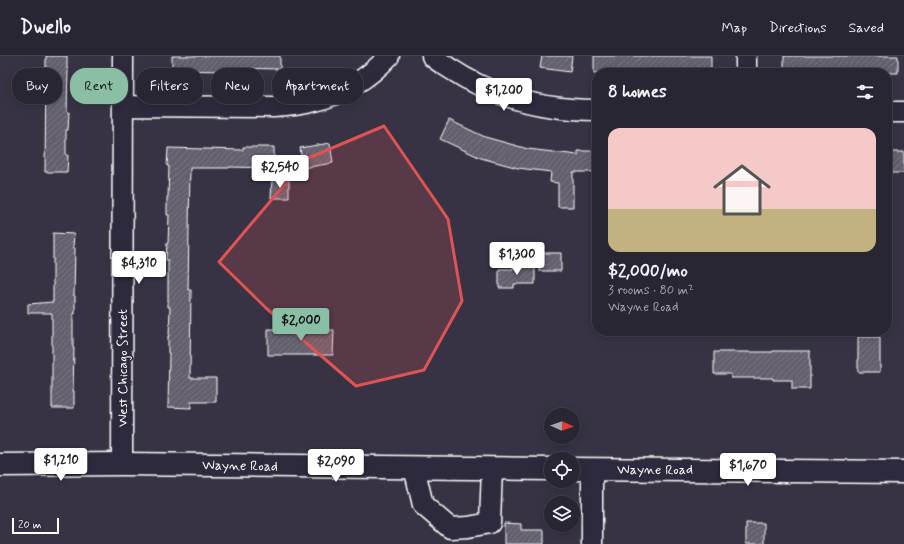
<!DOCTYPE html>
<meta charset="utf-8">
<style>
body{margin:0;font-family:Mynerve,sans-serif;background:#312e3c;color:#f1f3f6;height:100vh;display:flex;flex-direction:column;font-size:15px;white-space:nowrap}
*{box-sizing:border-box;margin:0}
p{font-size:13px;color:#a5a5ac}
.icon{flex:none;width:22px;height:22px;fill:none;stroke:currentColor;stroke-width:2;stroke-linecap:round;stroke-linejoin:round}
.map{position:relative;flex:1;overflow:hidden}
.sheet{position:absolute;left:592px;top:12px;width:300px;height:268px;display:flex;flex-direction:column;background:#292634;border-radius:16px;box-shadow:0 2px 10px #0003,0 0 0 1px #45434f}
.sheet>*{flex:none}
.banner{position:absolute;left:12px;top:12px;width:380px;height:36px;display:flex;gap:8px}
.needle{width:26px;rotate:92deg}
.tools{position:absolute;left:544px;top:352px;display:grid;gap:8px}
.tools a{display:grid;place-items:center;width:36px;height:36px;border-radius:50%;background:#292634;box-shadow:0 2px 10px #0003,0 0 0 1px #45434f;font-size:20px}
.scale{position:absolute;left:12px;bottom:10px;width:47px;box-sizing:border-box;padding-left:4px;border:2px solid #fff;border-top:0;font-size:11px;line-height:14px;white-space:nowrap;color:#fff;-webkit-text-stroke:3px #2f2a3d;paint-order:stroke}
.price{position:absolute;translate:-50% -34px;padding:0 9px;border-radius:4px;background:#fff;color:#222;font-size:13px;line-height:26px;filter:drop-shadow(0 1px 2px #0008)}
.price::after{content:'';position:absolute;left:50%;top:24px;width:12px;height:9px;margin-left:-6px;background:inherit;clip-path:polygon(0 0,100% 0,50% 100%)}
.price.current{background:#8abfa5;color:#111}
ul{padding:0;list-style:none}
li{display:grid;align-content:center;gap:8px;height:212px;padding:0 16px}
li+li{border-top:1px solid #45434f}
li span{display:grid;place-items:center;height:124px;border-radius:12px;color:#555}
li>.icon{margin-inline-start:auto}
span .icon{width:72px;height:72px;fill:#fffc;stroke-width:1}
li b{font-size:17px}
h2{display:flex;justify-content:space-between;align-items:center;height:48px;padding:0 16px;font-size:17px}
.tag{padding:0 14px;border-radius:16px;background:#292634;box-shadow:0 2px 10px #0003,0 0 0 1px #45434f;font-size:14px;line-height:36px}
.tag.current{background:#8abfa5;color:#111}
header{display:flex;align-items:center;gap:24px;box-sizing:border-box;height:56px;padding:0 20px;background:#292634;border-bottom:1px solid #45434f}
header strong{font-size:19px}
nav{display:flex;gap:22px;margin-inline-start:auto;font-size:14px}
.map>svg:first-child{display:block}
.building{fill:url(#building-hatch);stroke:#fff}
.lines{fill:none;stroke-linecap:round;stroke-linejoin:round}
.minor-casing{stroke:#fff;stroke-width:23}
.major-casing{stroke:#fff;stroke-width:25}
.minor{stroke:#2f2a3d;stroke-width:20}
.major{stroke:#2f2a3d;stroke-width:22}
.marked{fill:#de5353;fill-opacity:0.2;stroke:#de5353;stroke-width:3;stroke-linejoin:round}
.labels{text-anchor:middle;stroke-width:3;stroke-linejoin:round;paint-order:stroke}
.street-label{font-size:14px;fill:#fff;stroke:#2f2a3d}
</style>
<header>
<strong>Dwello</strong>
<nav><a>Map</a><a>Directions</a><a>Saved</a></nav>
</header>
<div class="map">
<svg width="904" height="488" viewBox="0 0 904 488">
<defs>
<pattern id="building-hatch" width="6" height="6" patternUnits="userSpaceOnUse"><rect width="6" height="6" fill="#635f6d"/><path d="M-1 1l2-2M0 6l6-6M5 7l2-2" fill="none" stroke="#7a7783"/></pattern>
</defs>
<rect width="100%" height="100%" fill="#373345"/>
<filter id="ink" filterUnits="userSpaceOnUse"><feTurbulence type="fractalNoise" baseFrequency=".025" numOctaves="2"/><feDisplacementMap in="SourceGraphic" scale="8" xChannelSelector="R" yChannelSelector="G"/><feConvolveMatrix kernelMatrix="1 2 1 2 8 2 1 2 1" color-interpolation-filters="sRGB"/></filter>
<g filter="url(#ink)">
<path class="building" d="M 46,0 L 67,0 L 67,13 L 68,13 L 67,56 L 69,56 L 68,74 L 66,74 L 66,99 L 68,99 L 67,116 L 45,116 Z
M 172,0 L 280,0 L 280,13 L 227,12 L 227,15 L 172,14 Z
M 542,0 L 572,0 L 570,16 L 540,12 Z
M 594,0 L 711,0 L 711,17 L 594,17 Z
M 784,0 L 898,0 L 898,17 L 784,17 Z
M 449,64 L 485,81 L 528,93 L 578,99 L 578,95 L 597,95 L 597,116 L 573,116 L 573,151 L 558,151 L 558,127 L 550,126 L 551,116 L 518,112 L 481,102 L 440,83 Z
M 330,87 L 333,107 L 303,112 L 300,92 Z
M 243,91 L 274,91 L 274,112 L 229,111 L 229,112 L 190,112 L 188,234 L 191,234 L 190,320 L 190,322 L 216,322 L 216,346 L 191,346 L 191,352 L 168,351 L 169,297 L 168,297 L 168,280 L 169,280 L 170,251 L 168,251 L 168,204 L 166,204 L 167,187 L 168,187 L 169,159 L 167,159 L 167,141 L 168,141 L 169,110 L 167,110 L 168,92 L 243,94 Z
M 887,96 L 904,96 L 904,117 L 887,117 Z
M 272,123 L 289,124 L 289,142 L 271,142 Z
M 53,177 L 74,178 L 73,191 L 75,192 L 74,240 L 75,240 L 75,258 L 73,258 L 73,292 L 74,292 L 73,335 L 74,335 L 74,352 L 52,352 L 52,257 L 28,257 L 28,248 L 53,246 Z
M 539,197 L 561,197 L 561,215 L 539,215 Z
M 513,207 L 535,208 L 535,228 L 514,228 L 514,232 L 499,232 L 499,213 L 513,213 Z
M 268,273 L 334,274 L 333,299 L 268,299 Z
M 858,281 L 880,281 L 880,316 L 858,316 Z
M 773,295 L 810,295 L 810,333 L 792,333 L 792,324 L 773,324 L 773,322 L 731,322 L 731,318 L 714,318 L 714,296 L 773,296 Z
M 504,467 L 521,468 L 521,474 L 544,474 L 544,488 L 504,488 Z
M 746,467 L 764,467 L 764,488 L 746,488 Z"/>
<g class="lines">
<g class="minor-casing">
<path id="minor" d="M 432,0 C 437,5 443,8 449,12 C 494,42 543,54 597,54
M 746,17 L 746,0
M 123,50 L 274,51 C 287,50 299,49 311,46 C 340,40 369,22 389,0
M 887,56 L 904,56
M 122,408 L 123,0
M 414,411 L 423,449 L 450,472 L 468,471 L 490,467 L 492,412
M 592,488 L 592,413"/>
</g>
<g class="major-casing">
<path id="major" d="M 0,409 L 122,408 L 551,413
M 573,413 L 904,416"/>
</g>
<use href="#minor" class="minor"/>
<use href="#major" class="major"/>
</g>
</g>
<path class="marked" d="M 384,70 L 448,163 L 462,245 L 424,314 L 356,330 L 266,252 L 219,206 L 306,103 Z"/>
<g class="labels">
<g class="street-label">
<text transform="translate(122 312) rotate(-90)" y="5">West Chicago Street</text>
<text transform="translate(240 409) rotate(1)" y="5">Wayne Road</text>
<text x="655" y="418">Wayne Road</text>
</g>
</g>
</svg>
<div class="tools">
<a><svg class="needle" viewBox="-14 -14 28 28"><path d="M0-13l5 13h-10z" fill="#e53935"/><path d="M0 13l5-13h-10z" fill="#a5a5ac"/></svg></a>
<a><svg class="icon" aria-label="locate" viewBox="0 0 24 24"><circle cx="12" cy="12" r="6"/><path d="M12 2v4M12 18v4M2 12h4M18 12h4"/></svg></a>
<a><svg class="icon" aria-label="layers" viewBox="0 0 24 24"><path d="M12 4l9 5-9 5-9-5zM3 14l9 5 9-5"/></svg></a>
</div>
<div class="scale">20 m</div>
<b class="price" style="left:504px;top:56px">$1,200</b>
<b class="price" style="left:280px;top:133px">$2,540</b>
<b class="price" style="left:517px;top:220px">$1,300</b>
<b class="price" style="left:139px;top:229px">$4,310</b>
<b class="price current" style="left:301px;top:286px">$2,000</b>
<b class="price" style="left:61px;top:426px">$1,210</b>
<b class="price" style="left:336px;top:427px">$2,090</b>
<b class="price" style="left:748px;top:431px">$1,670</b>
<div class="banner">
<a class="tag">Buy</a>
<a class="tag current">Rent</a>
<a class="tag">Filters</a>
<a class="tag">New</a>
<a class="tag">Apartment</a>
</div>
<section class="sheet">
<h2>8 homes<svg class="icon" aria-label="filters" viewBox="0 0 24 24"><path d="M4 7h16M4 17h16"/><circle cx="9" cy="7" r="2"/><circle cx="15" cy="17" r="2"/></svg></h2>
<ul>
<li><span style="background:linear-gradient(#f6c9c9 65%,#c2b280 0)"><svg class="icon" aria-label="home" viewBox="0 0 24 24"><path d="M3 11l9-7 9 7M6 9v11h12V9"/></svg></span><div><b>$2,000/mo</b><p>3 rooms · 80 m²</p><p>Wayne Road</p></div></li>
</ul>
</section>
</div>
